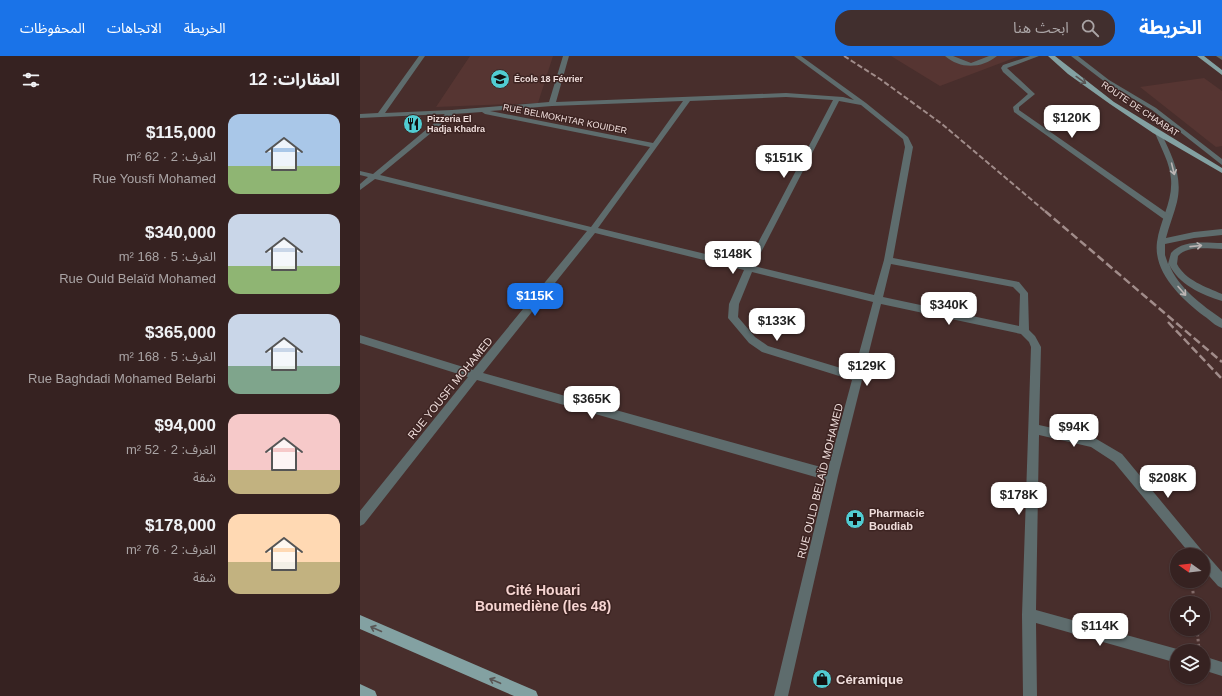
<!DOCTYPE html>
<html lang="ar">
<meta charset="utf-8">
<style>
body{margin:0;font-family:Helvetica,"Noto Sans Arabic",sans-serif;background:#412f2e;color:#f1f3f6;direction:rtl;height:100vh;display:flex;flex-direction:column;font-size:15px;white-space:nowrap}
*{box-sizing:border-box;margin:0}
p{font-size:13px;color:#aaa4a5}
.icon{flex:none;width:22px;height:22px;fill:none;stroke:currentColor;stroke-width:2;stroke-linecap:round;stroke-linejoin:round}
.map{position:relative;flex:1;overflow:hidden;direction:ltr}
.drawer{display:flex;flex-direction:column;background:#362221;width:360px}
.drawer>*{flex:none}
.needle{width:26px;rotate:284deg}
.tools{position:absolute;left:810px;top:492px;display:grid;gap:8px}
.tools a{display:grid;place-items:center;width:40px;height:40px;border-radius:50%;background:#362221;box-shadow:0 1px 3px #0004,0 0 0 1px #503f3f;font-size:20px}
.price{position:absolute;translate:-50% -34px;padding:0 9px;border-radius:8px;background:#fff;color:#222;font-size:13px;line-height:26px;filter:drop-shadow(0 1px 2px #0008)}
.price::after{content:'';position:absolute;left:50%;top:24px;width:12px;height:9px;margin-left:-6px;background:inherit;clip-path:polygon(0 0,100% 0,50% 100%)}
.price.on{background:#1a73e8;color:#fff}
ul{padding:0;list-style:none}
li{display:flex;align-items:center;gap:12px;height:100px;padding:0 20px}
li span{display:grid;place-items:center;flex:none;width:112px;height:80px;border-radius:12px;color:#555}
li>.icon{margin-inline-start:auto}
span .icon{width:48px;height:48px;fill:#fffc;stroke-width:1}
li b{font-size:17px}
h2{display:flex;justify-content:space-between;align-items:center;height:48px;padding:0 20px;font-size:17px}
header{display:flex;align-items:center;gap:24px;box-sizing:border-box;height:56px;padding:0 20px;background:#1a73e8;color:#fff}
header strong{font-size:19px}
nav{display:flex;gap:22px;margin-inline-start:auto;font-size:14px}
.search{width:280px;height:36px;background:#412f2e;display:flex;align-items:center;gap:10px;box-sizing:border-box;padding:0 14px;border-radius:16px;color:#aaa4a5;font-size:15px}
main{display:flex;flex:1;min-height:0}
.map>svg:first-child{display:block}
.built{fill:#563532}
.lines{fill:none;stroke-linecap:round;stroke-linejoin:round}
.path{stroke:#836b69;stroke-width:3;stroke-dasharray:2.5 2.5;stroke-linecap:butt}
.lane{fill:#5e6c6d;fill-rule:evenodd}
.street{fill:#5e6c6d;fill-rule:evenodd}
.primary{fill:#83a1a2;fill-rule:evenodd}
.rail-far1{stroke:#a18c8a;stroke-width:2;stroke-dasharray:5.5 2.5;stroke-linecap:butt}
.rail{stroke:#a18c8a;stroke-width:2.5;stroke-dasharray:8 3.5;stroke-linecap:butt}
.oneway{stroke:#595655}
.oneway2{stroke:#bcb5b4}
.labels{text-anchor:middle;stroke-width:3;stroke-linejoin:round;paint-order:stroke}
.far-poi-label{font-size:9px;font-weight:bold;fill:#efdddb;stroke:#3d2422;text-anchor:start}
.far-street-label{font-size:9px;fill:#efdddb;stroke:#3d2422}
.street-label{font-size:11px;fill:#efdddb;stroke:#3d2422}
.poi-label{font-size:11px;font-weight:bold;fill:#efdddb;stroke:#3d2422;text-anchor:start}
.near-poi-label{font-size:13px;font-weight:bold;fill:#efdddb;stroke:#3d2422;text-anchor:start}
.near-neighbourhood-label{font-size:14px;font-weight:bold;fill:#f6d4d1;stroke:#3d2422}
</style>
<header>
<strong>الخريطة</strong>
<div class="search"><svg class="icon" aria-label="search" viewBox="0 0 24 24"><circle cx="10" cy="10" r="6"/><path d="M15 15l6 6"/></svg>ابحث هنا</div>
<nav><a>الخريطة</a><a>الاتجاهات</a><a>المحفوظات</a></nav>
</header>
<main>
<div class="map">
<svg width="862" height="640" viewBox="0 0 862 640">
<rect width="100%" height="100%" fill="#482e2c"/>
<path class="built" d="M 110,0 L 193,0 L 178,47 L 76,51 Z
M 531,0 L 659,0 L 580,30 Z
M 844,22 L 862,35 L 862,90 L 856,91 L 780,31 Z"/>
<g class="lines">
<path class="path" d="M 832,525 L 834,547
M 837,573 L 839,593"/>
<path class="lane" d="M 585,0 L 593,0 L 611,7 L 629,0 L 637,0 C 621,13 600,13 585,0 Z
M 711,0 L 718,0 L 749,24 L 796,52 L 862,103 L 862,109 L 792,54 L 745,26 Z
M 798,75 L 801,77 C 812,100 823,120 817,146 C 814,158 809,170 806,182 L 834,176 L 862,173 L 862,179 L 834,182 L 805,188 L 805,199 L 808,208 L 811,197 C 823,183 846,187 862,187 L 862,193 C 848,193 828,189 818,200 L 817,208 C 825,224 846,231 862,238 L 862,245 C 842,239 818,228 809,208 C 818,232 842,249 862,263 L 862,272 C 855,270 850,264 844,260 C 822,243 793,217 797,186 C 800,164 813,145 811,123 C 810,107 801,92 795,77 Z"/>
<path class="street" d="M 59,0 L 65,0 L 25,57 L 92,54 L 189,46 L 203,0 L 209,0 L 196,46 L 426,37 L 483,41 L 494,44 L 434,0 L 441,0 L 506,47 L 548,81 L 553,91 L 533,202 L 659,226 L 668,237 L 669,274 L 675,280 L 681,291 L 679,369 L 733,381 L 762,398 L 844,497 L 847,499 L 862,516 L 862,532 L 858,530 L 843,513 L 843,499 L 831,499 L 754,406 L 731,391 L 679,379 L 676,554 L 817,593 L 821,595 L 817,595 L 817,607 L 676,567 L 677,640 L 663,640 L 662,559 L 671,291 L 669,286 L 661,278 L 521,248 L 478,420 L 428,640 L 414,640 L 466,424 L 117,324 L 4,468 L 0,470 L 0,455 L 108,321 L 0,287 L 0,279 L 113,314 L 227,175 L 15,123 L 0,134 L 0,128 L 8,121 L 0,119 L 0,115 L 13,118 L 85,58 L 0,62 L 0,58 L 18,57 ZM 426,41 L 473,44 L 387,208 L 238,172 L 330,45 ZM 323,45 L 293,87 L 130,55 L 192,50 ZM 479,45 L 501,49 L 543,83 L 545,91 L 524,204 L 514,239 L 394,210 ZM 122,56 L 125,58 L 290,91 L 231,171 L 20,119 L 94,58 ZM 235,177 L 384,214 L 369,248 L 368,262 L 389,287 L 402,296 L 492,324 L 468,413 L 123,317 ZM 531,208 L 653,231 L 660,238 L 659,270 L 523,241 ZM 392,216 L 513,246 L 494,316 L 408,290 L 395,281 L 378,261 L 379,248 Z
M 670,0 L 679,0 L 647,12 L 675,38 L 659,51 L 659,54 L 811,160 L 811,164 L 805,164 L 654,56 L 653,51 L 668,38 L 643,16 L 641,12 L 643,9 Z
M 856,0 L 862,0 L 862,4 Z
M 843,600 L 862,606 L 862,620 L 843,614 Z"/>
<path class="primary" d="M 688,0 L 695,0 L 754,46 L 862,112 L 862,117 L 793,77 L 750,48 L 708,18 Z
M 837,0 L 844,0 L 862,14 L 862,19 Z
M 0,559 L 176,635 L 178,640 L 154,640 L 0,573 Z
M 0,628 L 15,635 L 17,640 L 0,640 Z"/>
<path class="rail-far1" d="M 484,0 L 520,23 L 582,68 L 686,156"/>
<path class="rail" d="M 685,155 L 862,306
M 808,266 L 862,323"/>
</g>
<defs><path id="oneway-shaft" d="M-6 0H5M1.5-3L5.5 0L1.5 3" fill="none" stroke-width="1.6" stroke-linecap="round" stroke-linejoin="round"/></defs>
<g class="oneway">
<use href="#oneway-shaft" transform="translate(721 24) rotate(36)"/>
<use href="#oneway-shaft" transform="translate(16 573) rotate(-156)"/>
<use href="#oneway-shaft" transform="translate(135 625) rotate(-157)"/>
</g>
<g class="oneway2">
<use href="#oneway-shaft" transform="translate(813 113) rotate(76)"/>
<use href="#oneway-shaft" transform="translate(836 190) rotate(-6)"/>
<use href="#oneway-shaft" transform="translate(822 235) rotate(49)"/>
</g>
<defs>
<g id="school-disc" transform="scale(1)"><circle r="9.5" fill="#51ccd2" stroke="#3d2422"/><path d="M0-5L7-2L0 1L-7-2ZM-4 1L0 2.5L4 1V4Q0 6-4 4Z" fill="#111"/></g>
<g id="restaurant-disc" transform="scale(1)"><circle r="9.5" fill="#51ccd2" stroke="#3d2422"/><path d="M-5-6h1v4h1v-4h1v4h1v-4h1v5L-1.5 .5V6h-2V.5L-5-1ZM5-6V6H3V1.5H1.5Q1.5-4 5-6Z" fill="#111"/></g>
<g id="pharmacy-disc" transform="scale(1)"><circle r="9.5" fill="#51ccd2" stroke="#3d2422"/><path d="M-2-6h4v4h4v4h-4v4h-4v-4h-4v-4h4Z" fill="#111"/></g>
<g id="shop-disc" transform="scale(1)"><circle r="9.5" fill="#51ccd2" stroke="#3d2422"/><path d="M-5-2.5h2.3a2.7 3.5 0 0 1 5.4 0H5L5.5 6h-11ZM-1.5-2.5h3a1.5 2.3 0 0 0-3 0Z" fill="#111"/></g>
</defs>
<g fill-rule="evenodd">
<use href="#school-disc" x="140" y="23"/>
<use href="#restaurant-disc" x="53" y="68"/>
<use href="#pharmacy-disc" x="495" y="463"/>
<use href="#shop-disc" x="462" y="623"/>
</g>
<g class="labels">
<g class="far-poi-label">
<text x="154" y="26">École 18 Février</text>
<text x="67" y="66">Pizzeria El<tspan x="67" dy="10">Hadja Khadra</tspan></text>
</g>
<g class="far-street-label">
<text transform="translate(780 53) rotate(34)" y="3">ROUTE DE CHAABAT</text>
<text transform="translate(205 63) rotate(11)" y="3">RUE BELMOKHTAR KOUIDER</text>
</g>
<g class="street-label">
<text transform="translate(90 332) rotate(-51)" y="4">RUE YOUSFI MOHAMED</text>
<text transform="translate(460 425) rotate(-76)" y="4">RUE OULD BELAÏD MOHAMED</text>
</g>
<g class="poi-label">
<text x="509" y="461">Pharmacie<tspan x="509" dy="13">Boudiab</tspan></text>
</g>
<g class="near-poi-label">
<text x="476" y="628">Céramique</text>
</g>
<g class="near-neighbourhood-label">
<text x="183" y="539">Cité Houari<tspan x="183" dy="16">Boumediène (les 48)</tspan></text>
</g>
</g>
</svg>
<div class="tools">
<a><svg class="needle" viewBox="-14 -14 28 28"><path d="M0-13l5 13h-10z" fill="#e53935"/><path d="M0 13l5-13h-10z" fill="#aaa4a5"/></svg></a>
<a><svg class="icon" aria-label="locate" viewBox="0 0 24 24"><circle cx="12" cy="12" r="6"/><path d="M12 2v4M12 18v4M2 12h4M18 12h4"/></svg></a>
<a><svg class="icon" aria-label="layers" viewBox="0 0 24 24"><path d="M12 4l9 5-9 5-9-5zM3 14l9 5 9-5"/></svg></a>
</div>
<b class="price" style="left:712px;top:83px">$120K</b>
<b class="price" style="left:424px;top:123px">$151K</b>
<b class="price" style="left:373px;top:219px">$148K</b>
<b class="price on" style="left:175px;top:261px">$115K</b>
<b class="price" style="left:589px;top:270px">$340K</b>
<b class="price" style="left:417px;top:286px">$133K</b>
<b class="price" style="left:507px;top:331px">$129K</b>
<b class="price" style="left:232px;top:364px">$365K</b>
<b class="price" style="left:714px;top:392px">$94K</b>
<b class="price" style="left:808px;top:443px">$208K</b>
<b class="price" style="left:659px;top:460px">$178K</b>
<b class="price" style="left:740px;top:591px">$114K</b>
</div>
<section class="drawer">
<h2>العقارات: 12<svg class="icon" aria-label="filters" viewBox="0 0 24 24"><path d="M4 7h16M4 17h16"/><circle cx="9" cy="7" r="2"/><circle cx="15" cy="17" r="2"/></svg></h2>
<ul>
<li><span style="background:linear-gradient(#a9c7e8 65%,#8fb573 0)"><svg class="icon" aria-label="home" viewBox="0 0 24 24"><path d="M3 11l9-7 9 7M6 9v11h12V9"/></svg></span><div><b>$115,000</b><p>الغرف: 2 · 62 m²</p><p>Rue Yousfi Mohamed</p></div></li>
<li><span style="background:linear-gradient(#c9d6e8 65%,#8fb573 0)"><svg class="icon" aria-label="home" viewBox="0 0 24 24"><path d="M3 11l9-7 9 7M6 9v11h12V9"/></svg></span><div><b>$340,000</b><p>الغرف: 5 · 168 m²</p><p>Rue Ould Belaïd Mohamed</p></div></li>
<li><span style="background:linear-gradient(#c9d6e8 65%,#7fa58c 0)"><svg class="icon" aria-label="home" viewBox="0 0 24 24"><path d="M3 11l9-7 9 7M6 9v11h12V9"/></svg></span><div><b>$365,000</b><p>الغرف: 5 · 168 m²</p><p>Rue Baghdadi Mohamed Belarbi</p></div></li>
<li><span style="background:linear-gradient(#f6c9c9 70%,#c2b280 0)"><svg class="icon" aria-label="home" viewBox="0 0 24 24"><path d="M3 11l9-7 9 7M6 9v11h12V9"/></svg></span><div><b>$94,000</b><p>الغرف: 2 · 52 m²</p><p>شقة</p></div></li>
<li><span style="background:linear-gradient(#ffd9b3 60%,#c2b280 0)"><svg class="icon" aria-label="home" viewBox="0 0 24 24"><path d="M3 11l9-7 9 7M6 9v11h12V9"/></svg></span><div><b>$178,000</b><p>الغرف: 2 · 76 m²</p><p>شقة</p></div></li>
</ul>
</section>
</main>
